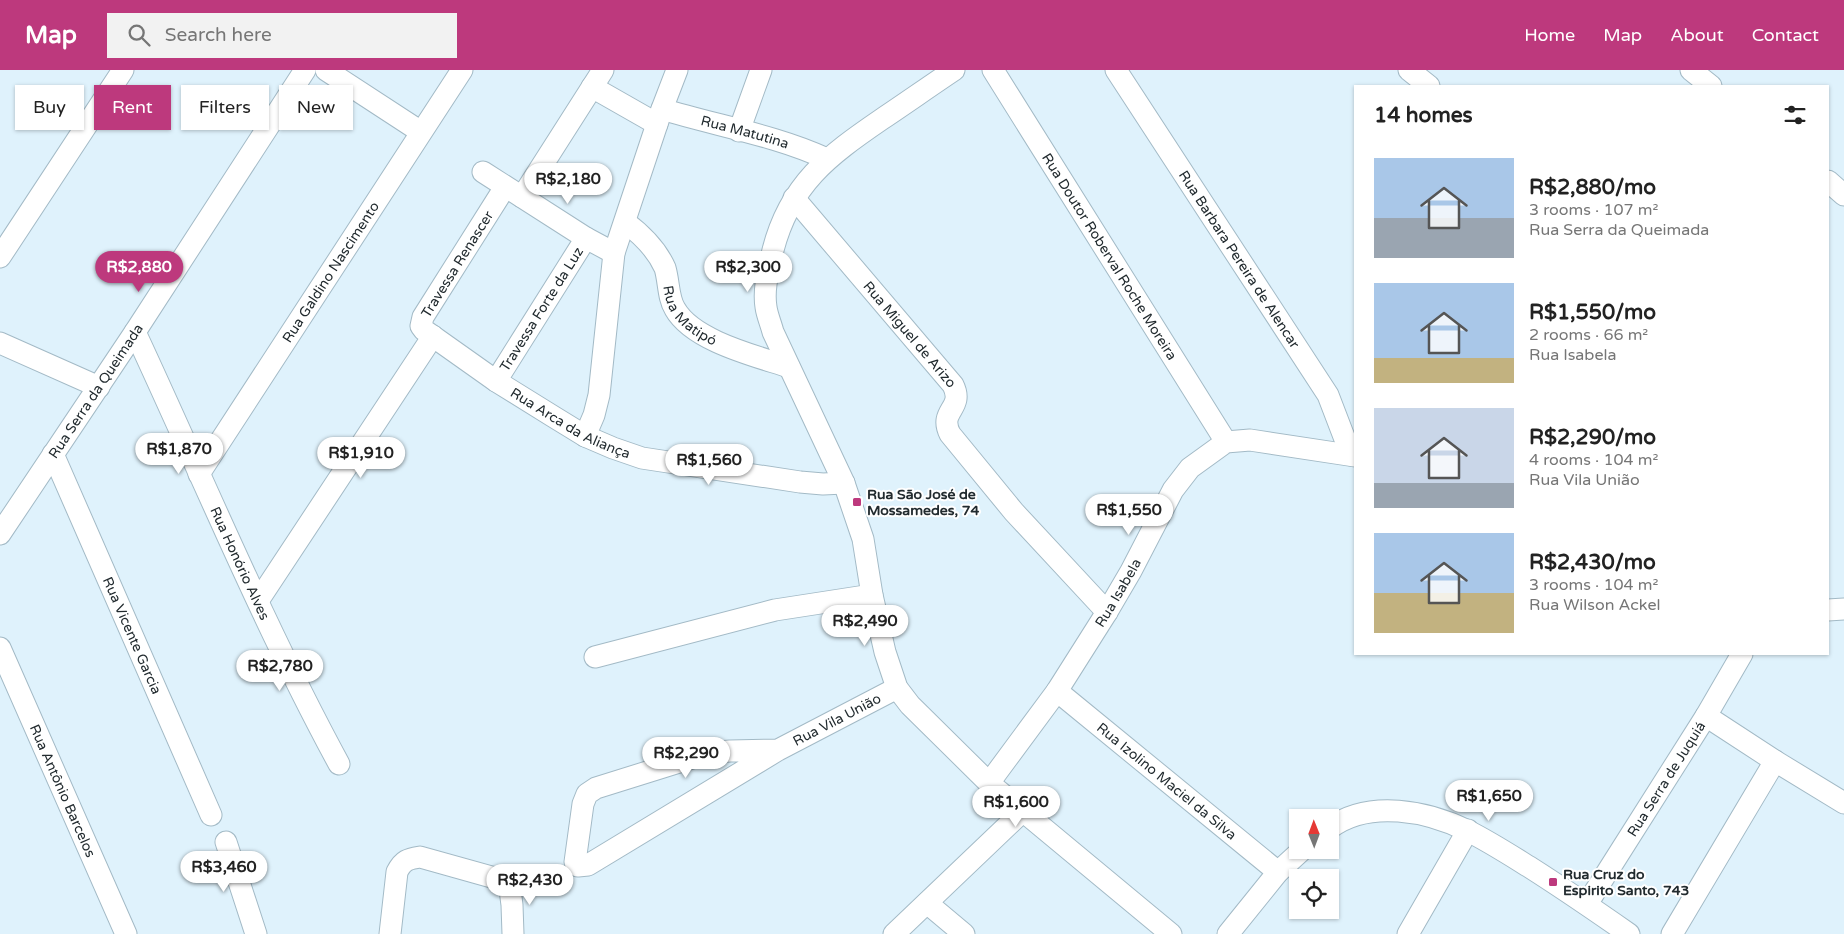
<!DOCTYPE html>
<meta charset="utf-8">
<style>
body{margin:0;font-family:"Varela Round",sans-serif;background:#f2f2f2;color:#222;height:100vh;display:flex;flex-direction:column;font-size:19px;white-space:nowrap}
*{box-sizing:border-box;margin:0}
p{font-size:16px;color:#767676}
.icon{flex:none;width:28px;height:28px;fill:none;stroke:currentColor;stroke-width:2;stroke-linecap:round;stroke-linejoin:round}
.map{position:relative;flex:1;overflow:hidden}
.sheet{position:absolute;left:1354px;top:15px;width:475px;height:570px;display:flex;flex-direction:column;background:#fff;border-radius:0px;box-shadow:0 1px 4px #0004}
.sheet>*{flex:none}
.guide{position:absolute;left:15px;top:15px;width:475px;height:45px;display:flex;gap:10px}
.needle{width:32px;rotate:359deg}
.fabs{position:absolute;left:1289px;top:739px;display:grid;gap:10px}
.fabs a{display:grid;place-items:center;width:50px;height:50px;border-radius:0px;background:#fff;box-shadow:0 1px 4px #0004;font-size:25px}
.price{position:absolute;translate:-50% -42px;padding:0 11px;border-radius:18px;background:#fff;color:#222;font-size:16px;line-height:32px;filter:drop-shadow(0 1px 2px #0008)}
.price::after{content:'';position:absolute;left:50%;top:30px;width:15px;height:11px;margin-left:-8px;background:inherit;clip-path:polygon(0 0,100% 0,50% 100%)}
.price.active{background:#bd397d;color:#fff}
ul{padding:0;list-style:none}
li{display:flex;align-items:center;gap:15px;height:125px;padding:0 20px}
li span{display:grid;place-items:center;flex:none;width:140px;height:100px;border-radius:0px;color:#555}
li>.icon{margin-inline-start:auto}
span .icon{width:60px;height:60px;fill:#fffc;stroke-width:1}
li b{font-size:21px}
h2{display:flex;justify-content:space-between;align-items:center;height:60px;padding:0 20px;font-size:21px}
.tag{padding:0 18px;border-radius:0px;background:#fff;box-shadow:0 1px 4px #0004;font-size:18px;line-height:45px}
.tag.active{background:#bd397d;color:#fff}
header{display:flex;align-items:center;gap:30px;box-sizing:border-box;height:70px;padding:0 25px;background:#bd397d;color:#fff}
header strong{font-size:24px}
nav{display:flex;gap:28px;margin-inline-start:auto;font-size:18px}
.search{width:350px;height:45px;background:#f2f2f2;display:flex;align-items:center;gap:12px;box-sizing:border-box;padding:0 18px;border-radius:0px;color:#767676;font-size:19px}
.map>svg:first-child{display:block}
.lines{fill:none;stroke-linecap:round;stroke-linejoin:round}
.minor-casing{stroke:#a3bac6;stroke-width:23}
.minor{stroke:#fff;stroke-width:21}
.poi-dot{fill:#bd397d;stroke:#fff;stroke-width:2}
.labels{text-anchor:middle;stroke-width:4;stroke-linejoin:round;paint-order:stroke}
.street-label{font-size:14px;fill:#222b2f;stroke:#fff}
.poi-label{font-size:14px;font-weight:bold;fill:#222b2f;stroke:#fff;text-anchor:start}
</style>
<header>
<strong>Map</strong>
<div class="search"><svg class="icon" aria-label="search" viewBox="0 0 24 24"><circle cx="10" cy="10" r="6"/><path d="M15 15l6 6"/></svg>Search here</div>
<nav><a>Home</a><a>Map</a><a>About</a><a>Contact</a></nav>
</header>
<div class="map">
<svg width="1844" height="864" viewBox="0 0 1844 864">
<rect width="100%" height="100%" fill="#dff2fc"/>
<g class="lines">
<g class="minor-casing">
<g id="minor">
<path d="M 326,0 L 421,62"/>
<path d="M 954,0 C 930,16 906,33 882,49 C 828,86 790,114 773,180 C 769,199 763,218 766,237 C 767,245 771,254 773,262 L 844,413 L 863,469 L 872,525 L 885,582 L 897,618 L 910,635 L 989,713 L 1171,864"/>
<path id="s1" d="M 993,0 L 1226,372"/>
<path id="s2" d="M 1116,0 L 1328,325 L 1351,385"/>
<path d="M 1409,0 L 1429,16"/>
<path d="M 1691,0 L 1711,16"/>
<path d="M 592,17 L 657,54"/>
<path id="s3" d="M 662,39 C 717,56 775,65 827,89"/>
<path d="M 739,61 L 761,0"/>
<path d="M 483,102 L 586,168 L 614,183"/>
<path d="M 1828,111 L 1844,125"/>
<path id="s4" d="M 505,117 L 423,247 L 421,256 L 424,260 L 496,311 L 554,347 L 585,366 L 613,378 L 642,388 L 800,412 L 823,414 L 844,413"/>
<path d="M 522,127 L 603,0"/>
<path id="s5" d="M 794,128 L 953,315 C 965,339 938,340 950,364 L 1014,442 L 1107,542"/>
<path id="s6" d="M 625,152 C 641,164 657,180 665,198 C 669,211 668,228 675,239 C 693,271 756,286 789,297"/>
<path d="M 0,187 L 123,0"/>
<path id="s7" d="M 135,262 C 202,406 263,554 339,694"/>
<path d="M 0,273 L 99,317"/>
<path id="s8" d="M 496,311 L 586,168"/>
<path d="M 585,366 L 594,345 L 599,325 L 614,183 L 662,39 L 677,0"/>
<path id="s9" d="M 53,384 L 211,745"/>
<path id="s10" d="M 199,404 L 462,0"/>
<path id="s11" d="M 0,464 L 135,262 L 305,0"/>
<path d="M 258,531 L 433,266"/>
<path d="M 1828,540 L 1844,539"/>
<path id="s12" d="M 0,578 L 126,864"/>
<path d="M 595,587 L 775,540 L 872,525"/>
<path id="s13" d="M 1057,621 L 1278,802"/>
<path d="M 1706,646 L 1775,691 L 1844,733"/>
<path id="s14" d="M 778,680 L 730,681 L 708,683 L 596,718 L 587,724 L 583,734 L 575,792 L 578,796 L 588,795 L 778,680 L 897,618"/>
<path id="s15" d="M 989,713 L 1057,621 L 1107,542 L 1131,501 L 1173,420 L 1190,398 L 1226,372 L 1250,370 L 1355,386"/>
<path d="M 1330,758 C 1369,729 1428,741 1468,761 C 1490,772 1510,785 1531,798 C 1564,819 1596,841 1629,864"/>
<path d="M 226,772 L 256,864"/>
<path d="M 927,833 L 964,864"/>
<path id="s16" d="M 1587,834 L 1706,646 L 1742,584"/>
<path d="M 390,864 L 397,802 C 403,790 408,789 420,787 L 509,812 L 512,835 L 513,864"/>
<path d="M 894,864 L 1024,740"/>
<path d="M 1228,864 L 1278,802 L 1302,780"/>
<path d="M 1408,864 L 1468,760"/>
<path d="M 1672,864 L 1775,691"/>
</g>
</g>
<use href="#minor" class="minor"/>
</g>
<g class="poi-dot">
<rect x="852" y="427" width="10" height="10" rx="2.5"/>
<rect x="1548" y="807" width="10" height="10" rx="2.5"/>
</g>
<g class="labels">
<g class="street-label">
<text dy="5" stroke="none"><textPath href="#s3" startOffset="86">Rua Matutina</textPath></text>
<text dy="5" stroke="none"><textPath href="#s1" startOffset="220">Rua Doutor Roberval Roche Moreira</textPath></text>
<text dy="5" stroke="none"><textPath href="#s2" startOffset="226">Rua Barbara Pereira de Alencar</textPath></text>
<text transform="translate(457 194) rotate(-58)" y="5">Travessa Renascer</text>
<text dy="5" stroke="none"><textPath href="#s10" startOffset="241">Rua Galdino Nascimento</textPath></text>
<text dy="5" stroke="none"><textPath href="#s8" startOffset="85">Travessa Forte da Luz</textPath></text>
<text dy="5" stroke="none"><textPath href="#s6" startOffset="118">Rua Matipó</textPath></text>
<text dy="5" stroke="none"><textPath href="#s5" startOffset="179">Rua Miguel de Arizo</textPath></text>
<text dy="5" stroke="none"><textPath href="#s11" startOffset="172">Rua Serra da Queimada</textPath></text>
<text dy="5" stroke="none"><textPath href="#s4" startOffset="342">Rua Arca da Aliança</textPath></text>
<text dy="5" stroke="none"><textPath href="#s7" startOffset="254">Rua Honório Alves</textPath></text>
<text dy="5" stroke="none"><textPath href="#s15" startOffset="230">Rua Isabela</textPath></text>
<text dy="5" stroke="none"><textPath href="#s9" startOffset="198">Rua Vicente Garcia</textPath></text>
<text dy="5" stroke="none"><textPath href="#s14" startOffset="571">Rua Vila União</textPath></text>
<text dy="5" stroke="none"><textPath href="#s16" startOffset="148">Rua Serra de Juquiá</textPath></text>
<text dy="5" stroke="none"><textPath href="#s13" startOffset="142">Rua Izolino Maciel da Silva</textPath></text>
<text dy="5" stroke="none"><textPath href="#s12" startOffset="156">Rua Antônio Barcelos</textPath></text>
</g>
<g class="poi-label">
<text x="867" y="429">Rua São José de<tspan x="867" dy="16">Mossamedes, 74</tspan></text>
<text x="1563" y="809">Rua Cruz do<tspan x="1563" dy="16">Espirito Santo, 743</tspan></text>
</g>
</g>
</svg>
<div class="fabs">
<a><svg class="needle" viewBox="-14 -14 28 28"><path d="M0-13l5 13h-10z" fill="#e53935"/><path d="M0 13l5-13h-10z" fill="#767676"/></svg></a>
<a><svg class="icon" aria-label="locate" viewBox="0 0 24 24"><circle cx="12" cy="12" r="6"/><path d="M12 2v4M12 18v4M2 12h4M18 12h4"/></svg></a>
</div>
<b class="price" style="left:568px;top:135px">R$2,180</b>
<b class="price active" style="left:139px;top:223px">R$2,880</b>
<b class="price" style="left:748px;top:223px">R$2,300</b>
<b class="price" style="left:179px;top:405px">R$1,870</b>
<b class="price" style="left:361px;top:409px">R$1,910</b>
<b class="price" style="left:709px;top:416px">R$1,560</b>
<b class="price" style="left:1129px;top:466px">R$1,550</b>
<b class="price" style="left:865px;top:577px">R$2,490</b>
<b class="price" style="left:280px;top:622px">R$2,780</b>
<b class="price" style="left:686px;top:709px">R$2,290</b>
<b class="price" style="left:1489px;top:752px">R$1,650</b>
<b class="price" style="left:1016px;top:758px">R$1,600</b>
<b class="price" style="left:224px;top:823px">R$3,460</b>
<b class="price" style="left:530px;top:836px">R$2,430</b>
<div class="guide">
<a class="tag">Buy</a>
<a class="tag active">Rent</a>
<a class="tag">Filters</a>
<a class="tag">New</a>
</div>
<section class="sheet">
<h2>14 homes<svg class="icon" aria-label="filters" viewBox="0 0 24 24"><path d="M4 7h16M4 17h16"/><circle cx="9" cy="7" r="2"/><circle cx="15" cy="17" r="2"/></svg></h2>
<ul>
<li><span style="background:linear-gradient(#a9c7e8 60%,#9aa5b1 0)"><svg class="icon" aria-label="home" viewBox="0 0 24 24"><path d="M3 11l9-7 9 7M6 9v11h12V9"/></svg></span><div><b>R$2,880/mo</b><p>3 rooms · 107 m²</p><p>Rua Serra da Queimada</p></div></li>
<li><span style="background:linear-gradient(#a9c7e8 75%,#c2b280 0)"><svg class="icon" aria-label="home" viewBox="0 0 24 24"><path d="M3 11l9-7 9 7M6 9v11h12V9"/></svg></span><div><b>R$1,550/mo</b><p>2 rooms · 66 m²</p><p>Rua Isabela</p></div></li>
<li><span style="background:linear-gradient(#c9d6e8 75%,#9aa5b1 0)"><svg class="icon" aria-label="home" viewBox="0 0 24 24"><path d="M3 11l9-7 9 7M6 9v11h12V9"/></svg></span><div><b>R$2,290/mo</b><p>4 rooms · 104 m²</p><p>Rua Vila União</p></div></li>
<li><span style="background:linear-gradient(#a9c7e8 60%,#c2b280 0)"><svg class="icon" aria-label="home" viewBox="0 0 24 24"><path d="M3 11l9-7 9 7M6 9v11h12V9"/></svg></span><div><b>R$2,430/mo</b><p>3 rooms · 104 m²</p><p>Rua Wilson Ackel</p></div></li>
</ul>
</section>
</div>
